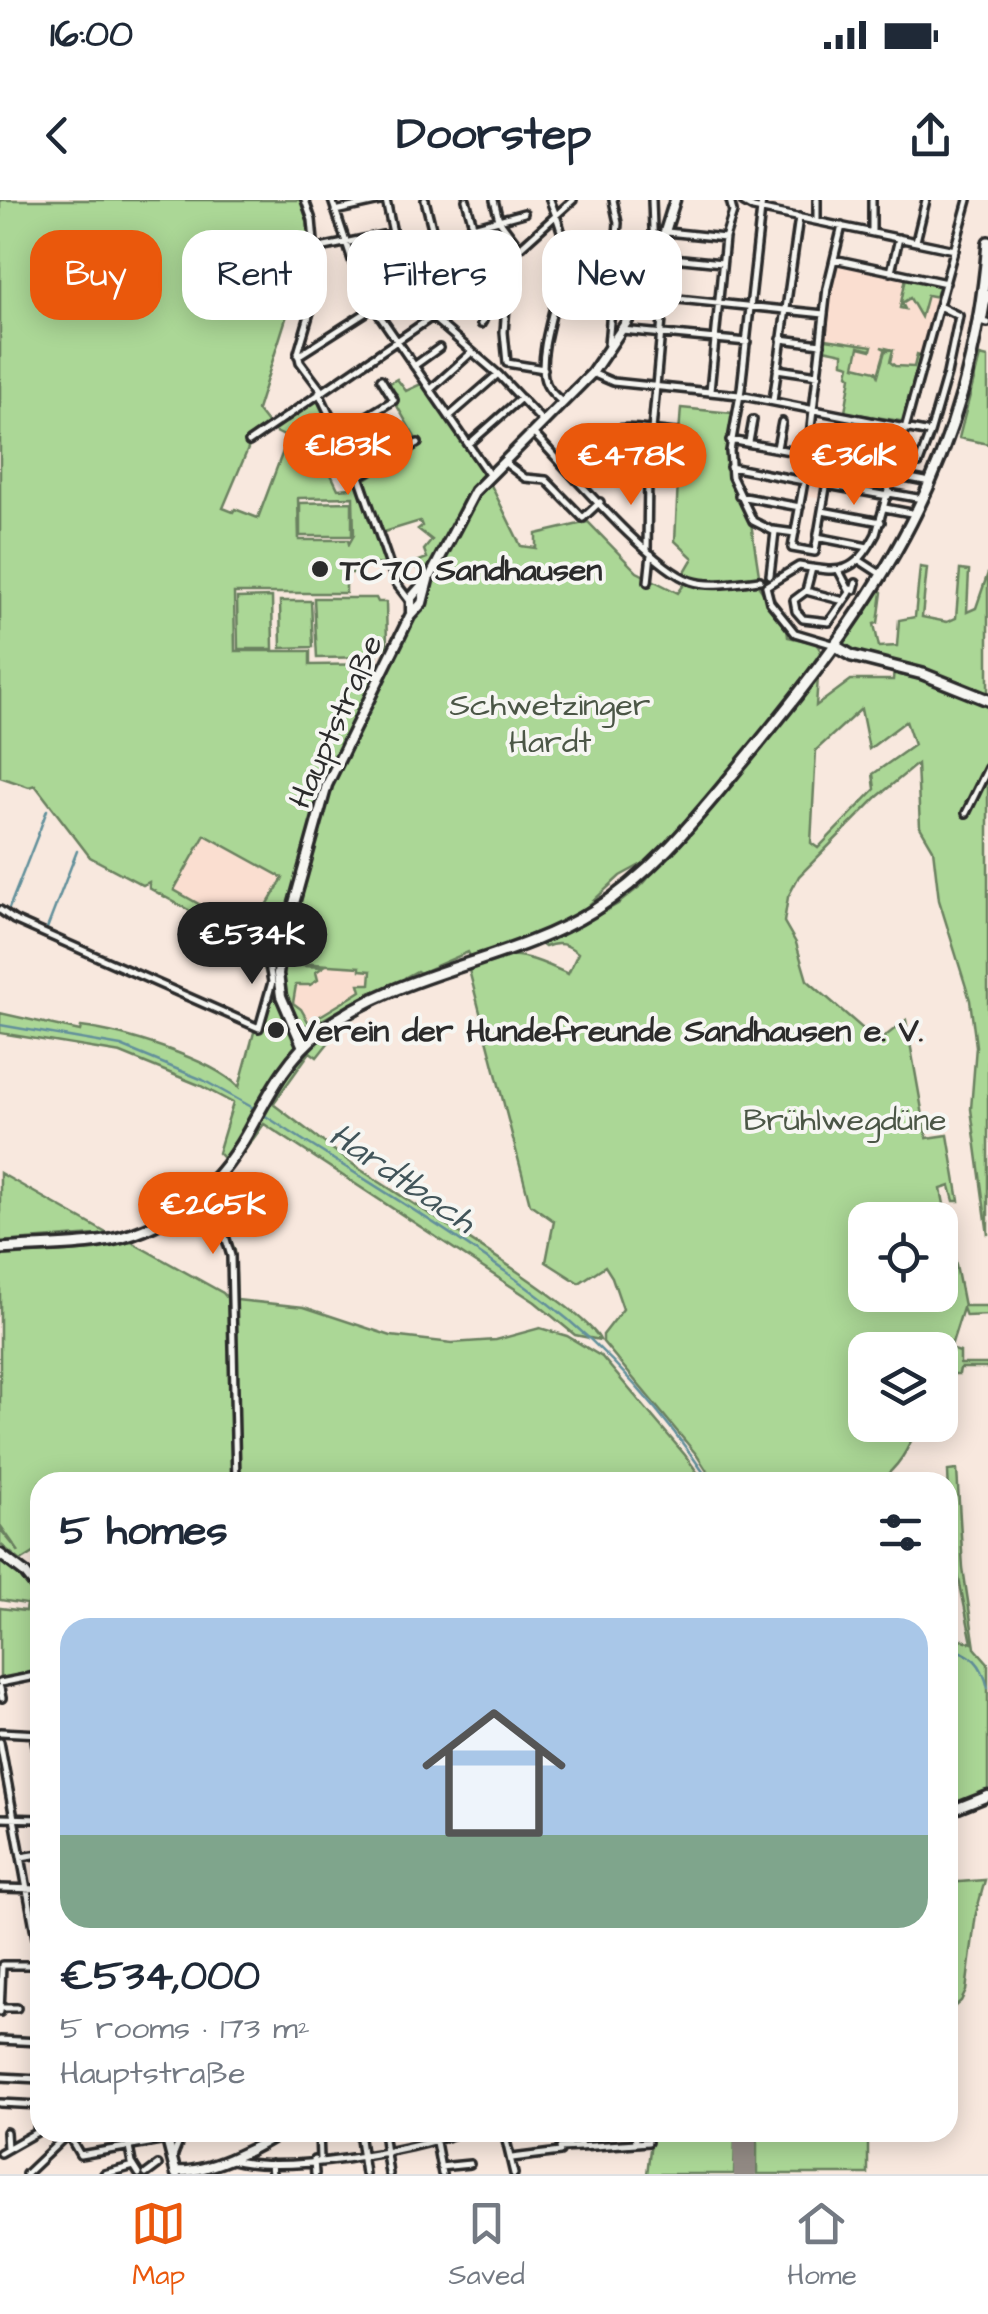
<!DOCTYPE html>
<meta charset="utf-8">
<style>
body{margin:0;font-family:"Architects Daughter",sans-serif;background:#f2f2f3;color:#1f2937;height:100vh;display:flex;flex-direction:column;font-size:38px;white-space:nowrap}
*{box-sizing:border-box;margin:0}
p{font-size:32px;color:#747a83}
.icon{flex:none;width:55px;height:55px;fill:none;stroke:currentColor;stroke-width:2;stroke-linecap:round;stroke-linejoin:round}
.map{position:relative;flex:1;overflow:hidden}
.drawer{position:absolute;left:30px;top:1272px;width:928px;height:670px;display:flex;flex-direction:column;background:#fff;border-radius:30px;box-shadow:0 5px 25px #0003}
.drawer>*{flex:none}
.top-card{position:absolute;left:30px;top:30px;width:930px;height:90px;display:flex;gap:20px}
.tools{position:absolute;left:848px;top:1002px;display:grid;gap:20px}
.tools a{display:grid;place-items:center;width:110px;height:110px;border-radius:20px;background:#fff;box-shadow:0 5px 25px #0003;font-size:50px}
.price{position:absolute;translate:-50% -85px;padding:0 22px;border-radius:35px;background:#ea580c;color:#fff;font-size:32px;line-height:65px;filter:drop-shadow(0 2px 5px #0008)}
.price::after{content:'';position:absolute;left:50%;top:60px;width:30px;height:22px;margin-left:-15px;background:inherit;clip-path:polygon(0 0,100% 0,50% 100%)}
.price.selected{background:#222;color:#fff}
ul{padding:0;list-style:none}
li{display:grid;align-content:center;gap:20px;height:530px;padding:0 30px}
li+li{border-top:2px solid #e0e1e3}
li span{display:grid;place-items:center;height:310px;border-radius:30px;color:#555}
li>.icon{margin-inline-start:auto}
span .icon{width:180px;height:180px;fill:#fffc;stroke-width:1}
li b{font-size:42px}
h2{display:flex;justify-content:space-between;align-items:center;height:120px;padding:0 30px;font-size:42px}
.tag{padding:0 35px;border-radius:30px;background:#fff;box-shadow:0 5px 25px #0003;font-size:35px;line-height:90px}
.tag.selected{background:#ea580c;color:#fff}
.status{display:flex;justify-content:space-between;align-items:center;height:70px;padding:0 50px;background:#fff;direction:ltr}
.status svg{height:28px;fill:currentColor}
header{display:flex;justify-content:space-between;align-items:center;height:130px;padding:0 30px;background:#fff;font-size:45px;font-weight:700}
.menu{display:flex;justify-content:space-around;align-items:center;height:140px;border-top:2px solid #e0e1e3;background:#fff;font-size:28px;color:#747a83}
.menu a{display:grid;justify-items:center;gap:5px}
.menu .selected{color:#ea580c}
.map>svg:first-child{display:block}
.built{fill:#faded0}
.green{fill:#abd796;stroke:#6b8160;stroke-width:2.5;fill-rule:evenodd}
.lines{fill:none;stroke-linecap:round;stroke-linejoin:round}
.stream{stroke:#62909b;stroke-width:2.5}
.runway{stroke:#928a84;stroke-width:22}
.minor-casing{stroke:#2b2b2b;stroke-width:12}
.tertiary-casing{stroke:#2b2b2b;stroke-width:15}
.secondary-casing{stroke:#2b2b2b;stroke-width:16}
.minor{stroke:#f6f6f2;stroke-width:5}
.tertiary{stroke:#f6f6f2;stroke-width:8}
.secondary{stroke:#f6f6f2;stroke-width:9}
.poi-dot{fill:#2b2b2b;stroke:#f6f6f2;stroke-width:4}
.labels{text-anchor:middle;stroke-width:8;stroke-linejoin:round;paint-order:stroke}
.poi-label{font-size:32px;font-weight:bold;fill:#2b2b2b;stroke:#f6f6f2;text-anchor:start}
.park-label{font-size:32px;fill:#4b5646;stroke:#f6f6f2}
.street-label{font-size:32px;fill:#2b2b2b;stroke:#f6f6f2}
.water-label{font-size:35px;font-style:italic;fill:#42555a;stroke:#f6f6f2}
</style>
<div class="status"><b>16:00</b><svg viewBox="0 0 49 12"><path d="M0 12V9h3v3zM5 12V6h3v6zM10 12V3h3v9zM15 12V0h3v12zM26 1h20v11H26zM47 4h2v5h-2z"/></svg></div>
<header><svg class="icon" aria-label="back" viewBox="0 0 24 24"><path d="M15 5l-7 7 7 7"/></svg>Doorstep<svg class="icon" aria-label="share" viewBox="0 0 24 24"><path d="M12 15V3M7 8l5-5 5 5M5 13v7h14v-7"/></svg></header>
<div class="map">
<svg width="988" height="1974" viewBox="0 0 988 1974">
<rect width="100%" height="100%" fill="#f8e8de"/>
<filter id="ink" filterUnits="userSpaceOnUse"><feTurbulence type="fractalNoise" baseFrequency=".01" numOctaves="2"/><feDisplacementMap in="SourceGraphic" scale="20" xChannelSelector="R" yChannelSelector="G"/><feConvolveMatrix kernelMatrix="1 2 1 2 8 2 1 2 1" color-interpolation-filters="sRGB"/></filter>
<g filter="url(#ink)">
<path class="built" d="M 836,62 L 941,85 L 904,223 L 845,212 L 851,177 L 848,174 L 850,165 L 839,163 L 843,153 L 823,148 Z
M 810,258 L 830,262 L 823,298 L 804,295 Z
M 206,635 L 283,678 L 262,718 L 245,709 L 236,725 L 173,690 Z
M 282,762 L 416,769 L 418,777 L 309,833 L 300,829 L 288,808 L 281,784 Z
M 735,1933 L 757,1933 L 757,1974 L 734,1974 Z"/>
<path class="green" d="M 0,0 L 301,0 L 307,18 L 311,56 L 305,58 L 257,210 L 271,228 L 316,198 L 353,275 L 349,277 L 342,263 L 328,268 L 338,289 L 351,288 L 351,284 L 357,283 L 386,364 L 353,365 L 353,373 L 346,373 L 346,393 L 234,393 L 235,451 L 310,451 L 310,465 L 388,464 L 417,412 L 426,404 L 432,379 L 472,303 L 488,279 L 521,346 L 536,348 L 536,334 L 588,322 L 637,372 L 678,393 L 686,382 L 709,387 L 757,384 L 787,428 L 788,437 L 816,443 L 821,451 L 789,501 L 677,636 L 655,657 L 620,676 L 575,718 L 528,739 L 471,758 L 468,752 L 420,773 L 417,771 L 406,777 L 408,780 L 370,793 L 309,827 C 290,819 282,785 284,765 L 323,767 L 316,772 L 318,780 L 310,785 L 296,785 L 293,803 L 301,809 L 309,823 C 326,812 344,802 361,791 L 359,784 L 370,784 L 371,771 L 360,770 L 360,767 L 282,762 L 281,758 L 273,756 L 272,760 L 277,763 L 277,798 L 294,834 L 297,850 L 218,971 L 175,1008 L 176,1002 L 192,993 L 224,959 L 218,953 L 233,903 L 199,885 L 121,853 L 0,833 L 0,813 L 80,831 L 81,827 C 122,832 210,858 239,887 L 268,781 L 262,761 L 267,754 L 239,738 L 240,727 L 252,731 L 283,678 L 205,635 L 174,690 L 236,725 L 228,732 L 149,688 L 149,682 L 143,685 L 90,657 L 35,585 L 29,587 L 0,577 ZM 270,229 L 288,238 L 258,318 L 235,309 L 233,312 L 223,308 L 250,244 ZM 353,297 L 354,335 L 349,344 L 348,340 L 299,340 L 298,298 Z
M 906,77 L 941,85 L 938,97 L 927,95 L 921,117 L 910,98 L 902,103 L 905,109 L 900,108 Z
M 826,139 L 872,146 L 871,150 L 859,147 L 855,166 L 876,171 L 878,175 L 885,151 L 889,151 L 881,147 L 893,150 L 890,162 L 895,166 L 914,167 L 917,154 L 920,155 L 906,222 L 845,212 L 851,177 L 848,174 L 850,165 L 843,163 L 843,153 L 824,149 Z
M 980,156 L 988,158 L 988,244 L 959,238 Z
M 397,179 L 406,191 L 423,183 L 484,273 L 464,302 L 428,372 L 422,372 L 411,364 L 427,358 L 424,350 L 432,340 L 418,329 L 422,326 L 420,321 L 381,333 L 364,280 L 420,246 L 396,204 L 398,195 L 390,188 L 390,183 Z
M 681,208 L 732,213 L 728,271 L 751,323 L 759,375 L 755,379 L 706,382 L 683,375 L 693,358 L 675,341 L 678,281 L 650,277 L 654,234 L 655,232 L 679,234 Z
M 352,302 L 352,336 L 300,336 L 300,303 Z
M 920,367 L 927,368 L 922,417 L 947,422 L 956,418 L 960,370 L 969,371 L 967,412 L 976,408 L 988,373 L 988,496 L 843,446 L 842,441 L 878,389 L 882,392 L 878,423 L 874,424 L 879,447 L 897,446 L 899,420 L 915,417 Z
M 272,397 L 273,449 L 238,449 L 237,398 Z
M 314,398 L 376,398 L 378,402 L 386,402 L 387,446 L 377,448 L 377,457 L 317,458 Z
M 280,401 L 311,401 L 313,447 L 281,448 Z
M 894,468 L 940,482 L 988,503 L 988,1035 L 971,909 L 976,846 L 970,800 L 939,700 L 933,649 L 920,627 L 917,564 L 876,598 L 799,676 L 788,697 L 784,722 L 796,743 L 807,780 L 878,842 L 906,820 L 927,938 L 948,935 L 959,1001 L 954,1001 L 950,986 L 941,989 L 964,1106 L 988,1106 L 988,1115 L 966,1116 L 963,1108 L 950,1149 L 960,1152 L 960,1164 L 988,1164 L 988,1168 L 960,1168 L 959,1174 L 940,1174 L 940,1150 L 865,1150 L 865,1225 L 918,1225 C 908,1250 899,1267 878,1282 L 714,1282 L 696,1254 L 603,1142 L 603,1135 L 623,1109 L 612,1077 L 605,1066 L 579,1083 L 546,1062 L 554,1021 L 530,1004 L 469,770 C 505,744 533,758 568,774 L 578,753 C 567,744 559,741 545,747 L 541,744 L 592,715 L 602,713 L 618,704 L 643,684 L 818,477 L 816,506 L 851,480 L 893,480 ZM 861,509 L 869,549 L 906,521 L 914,545 L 873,574 L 875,589 L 818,648 L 811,643 L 816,550 ZM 865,1020 L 940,1020 L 940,1095 L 865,1095 Z
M 464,767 L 466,770 C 415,786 368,803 326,837 L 329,842 L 317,857 L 310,852 L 273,904 C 301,925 329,947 358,968 C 398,995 587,1109 600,1140 L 575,1135 L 535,1102 L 264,924 L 214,993 L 235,1051 L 237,1100 L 304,1107 L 391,1136 L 452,1143 L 496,1140 L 540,1128 L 567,1136 L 602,1157 L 685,1255 L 704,1282 L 240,1282 L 233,1054 L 210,992 L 231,965 L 290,867 L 314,841 L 375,800 Z
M 0,973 L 108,1034 L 0,1042 Z
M 131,1042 L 223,1093 L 228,1099 L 232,1282 L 116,1282 L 115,1276 L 114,1282 L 40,1282 L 40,1349 L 21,1361 L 0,1344 L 0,1329 L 19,1352 L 0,1325 L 0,1056 L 95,1050 Z
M 957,1270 L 963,1368 L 975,1448 L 988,1463 L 988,1593 L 948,1608 L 948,1477 L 956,1475 L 948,1469 L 948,1435 L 972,1443 L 951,1340 L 948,1271 Z
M 0,1356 L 40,1395 L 40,1473 L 0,1481 L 0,1408 L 25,1411 L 26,1404 L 0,1400 Z
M 985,1680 L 976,1713 L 966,1791 L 961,1801 L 948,1812 L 948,1683 Z
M 652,1933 L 735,1933 L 734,1974 L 647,1974 Z
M 757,1933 L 868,1933 L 868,1974 L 757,1974 Z"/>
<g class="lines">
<path class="stream" d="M 40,629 L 47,610
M 8,711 L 39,632
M 46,731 L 77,651
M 0,825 L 121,846 L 203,880 L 257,910
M 264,915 C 357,976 457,1033 545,1101 C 609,1150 666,1216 710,1282
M 948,1448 C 972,1453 982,1463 988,1488"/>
<path class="runway" d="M 745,1974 L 745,1932"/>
<g class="minor-casing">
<path id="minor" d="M 305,0 L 312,20 L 318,85 L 298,153 L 300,162 L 321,190
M 332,0 L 362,90 L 490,276
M 386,0 L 400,66 L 432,117 L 499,175 L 544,223
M 425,0 L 435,40
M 466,0 L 476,36 L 508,79 L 504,132 L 507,163 L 544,169
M 494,0 L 499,20 L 520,48
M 550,0 C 556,16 565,36 564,53 C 563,90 538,145 544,177 C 546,188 554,195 562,202
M 652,0 L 654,55
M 762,0 L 741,189 L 730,251 L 732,277 L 753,321 L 775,332 L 770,375
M 817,0 L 817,21
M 872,0 L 872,32
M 744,3 L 753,8 L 955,50
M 335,11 L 385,0
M 667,32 L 725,38
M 916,41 L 926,0
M 565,47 L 722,63
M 315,49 L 393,33
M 397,53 L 473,27 L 524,13
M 834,59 L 946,83
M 891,72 L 899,38
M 474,86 C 482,97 490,111 481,124
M 562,87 L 824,114
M 988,93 L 983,122 L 988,123
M 622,130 L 747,142
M 781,139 L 821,144
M 608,146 L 618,23 L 613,0
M 298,156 L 373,108
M 414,166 L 439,148
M 777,169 L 818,175
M 592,173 L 613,182 L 739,195 L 930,233 L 947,174 L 959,116 L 939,106
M 431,189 L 472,152
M 710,191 L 725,38 L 733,12 L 730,0
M 319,193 L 359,276 L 396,383 L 409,400
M 773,201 L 799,17
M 451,215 L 498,174
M 339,233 L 394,200 L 381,179
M 534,234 C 566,267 651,368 691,381 C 712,388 738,382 760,380
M 730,240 L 894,270
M 249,242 L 432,117 L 500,66 L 573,0
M 749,242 L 753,220
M 469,244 L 521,198
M 777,248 L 782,222
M 808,254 L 827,88 L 842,26
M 809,254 L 792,348 L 815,352 L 831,258
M 837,259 L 841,234
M 898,259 L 919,263 L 930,233
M 504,262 L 525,278 L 546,280 L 583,318 L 600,302
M 865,265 L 870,240
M 566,267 C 615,218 612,227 678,233
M 730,267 L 804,281
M 568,269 L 648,275
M 894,275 L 925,281
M 359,276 L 418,243
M 827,285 L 888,296
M 889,293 L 917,298
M 739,296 L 800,307
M 885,308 L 911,313
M 822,311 L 881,322
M 773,330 L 795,333
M 817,337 L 868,347
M 647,351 L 648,275 L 664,97
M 859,360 L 879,373
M 839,371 L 850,392 L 849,394 L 829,422 L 803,419 L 796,411 L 794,400 L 806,391 L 844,401
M 648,382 L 651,354
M 766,386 L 799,366 C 841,373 854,375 876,334 L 968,0
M 766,386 L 770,402 L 795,433 L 832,444
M 850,389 L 854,390 L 856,383
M 806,391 L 812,368
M 966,613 L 988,568
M 0,710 L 14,720 L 259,828 L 272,782 L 268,759 L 279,759
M 203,992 L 222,1026 L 231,1056 L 236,1282
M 191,1004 L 206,1003
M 0,1483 L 40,1475
M 0,1488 L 2,1498
M 0,1532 L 40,1534
M 34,1534 L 40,1569
M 0,1542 L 40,1760
M 0,1618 L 40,1619
M 21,1657 L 40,1654
M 0,1688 L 40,1689
M 3,1765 L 40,1765
M 0,1808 L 17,1808
M 0,1812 L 2,1765
M 0,1840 L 40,1842
M 0,1877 L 40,1879
M 0,1903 L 40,1905
M 6,1932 L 7,1949
M 126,1932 L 132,1963 L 139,1974
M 319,1932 L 320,1959
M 359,1932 L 365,1974
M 383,1932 L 389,1974
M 504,1932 L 514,1974
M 579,1932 L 580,1947 L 636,1943 L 635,1932
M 69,1936 L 80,1955 L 166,1940
M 436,1942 L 442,1974
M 636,1943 L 648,1942
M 560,1948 L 580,1947
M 0,1953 L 37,1932 L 39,1904
M 173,1957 L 183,1932
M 512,1958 L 560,1952
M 232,1960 C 285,1974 409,1952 461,1932
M 314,1960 L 315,1974
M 271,1964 L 272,1974
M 440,1967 L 470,1964
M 26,1974 L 70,1932
M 104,1974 L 134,1966
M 146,1974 L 158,1965"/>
</g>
<g class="tertiary-casing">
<path id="tertiary" d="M 411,412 L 411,398 L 431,375 L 475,291 L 592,173 L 645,95 L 675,0
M 303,847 L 281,796 L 278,774 L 281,750 L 327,585 L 410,416 L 422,403 L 428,380
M 0,1354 L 25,1373 L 40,1392
M 948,1612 L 988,1596
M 165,1932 L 176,1974
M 175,1971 C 205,1974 254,1950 281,1932"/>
</g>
<g class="secondary-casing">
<path id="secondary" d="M 835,446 L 852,456 L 923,474 L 988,500
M 0,1049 C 33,1046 66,1047 99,1042 C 164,1033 215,991 247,934 C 268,896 286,858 322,830 C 403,769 508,764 593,711 C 654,673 698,616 743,562 C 882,395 970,265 988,42"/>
</g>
<use href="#minor" class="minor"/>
<use href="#tertiary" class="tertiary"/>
<use href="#secondary" class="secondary"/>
</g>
</g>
<g class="poi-dot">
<circle cx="320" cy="369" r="10"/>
<circle cx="276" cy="830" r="10"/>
</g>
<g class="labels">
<g class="poi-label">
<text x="340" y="380">TC70 Sandhausen</text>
<text x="296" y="841">Verein der Hundefreunde Sandhausen e. V.</text>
</g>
<g class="park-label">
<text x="550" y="515">Schwetzinger<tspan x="550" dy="37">Hardt</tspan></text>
<text x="845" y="930">Brühlwegdüne</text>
</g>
<g class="street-label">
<text transform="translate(335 521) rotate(-66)" y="11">Hauptstraße</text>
</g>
<g class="water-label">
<text transform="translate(403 977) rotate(34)" y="12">Hardtbach</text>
</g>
</g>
</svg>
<div class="tools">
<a><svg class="icon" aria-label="locate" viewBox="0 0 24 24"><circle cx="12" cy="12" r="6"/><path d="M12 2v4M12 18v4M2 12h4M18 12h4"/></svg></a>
<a><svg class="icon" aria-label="layers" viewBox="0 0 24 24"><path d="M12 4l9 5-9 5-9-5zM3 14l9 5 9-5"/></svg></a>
</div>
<b class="price" style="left:348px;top:298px">€183K</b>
<b class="price" style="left:631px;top:308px">€478K</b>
<b class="price" style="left:854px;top:308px">€361K</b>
<b class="price selected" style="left:252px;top:787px">€534K</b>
<b class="price" style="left:213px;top:1057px">€265K</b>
<div class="top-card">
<a class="tag selected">Buy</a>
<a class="tag">Rent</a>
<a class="tag">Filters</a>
<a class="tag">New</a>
</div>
<section class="drawer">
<h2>5 homes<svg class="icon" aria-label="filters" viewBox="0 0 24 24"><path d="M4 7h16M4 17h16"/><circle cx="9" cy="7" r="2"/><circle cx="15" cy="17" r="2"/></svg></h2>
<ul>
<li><span style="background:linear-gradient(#a9c7e8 70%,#7fa58c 0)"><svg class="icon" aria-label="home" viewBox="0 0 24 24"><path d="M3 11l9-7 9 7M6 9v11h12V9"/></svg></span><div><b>€534,000</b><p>5 rooms · 173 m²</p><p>Hauptstraße</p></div></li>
</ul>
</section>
</div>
<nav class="menu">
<a class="selected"><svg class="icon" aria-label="map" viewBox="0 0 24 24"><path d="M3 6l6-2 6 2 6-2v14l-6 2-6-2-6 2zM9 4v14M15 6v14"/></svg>Map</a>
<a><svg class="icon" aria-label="saved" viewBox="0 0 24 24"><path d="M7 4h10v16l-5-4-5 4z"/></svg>Saved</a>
<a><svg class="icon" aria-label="home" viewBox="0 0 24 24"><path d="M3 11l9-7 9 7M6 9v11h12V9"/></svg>Home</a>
</nav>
